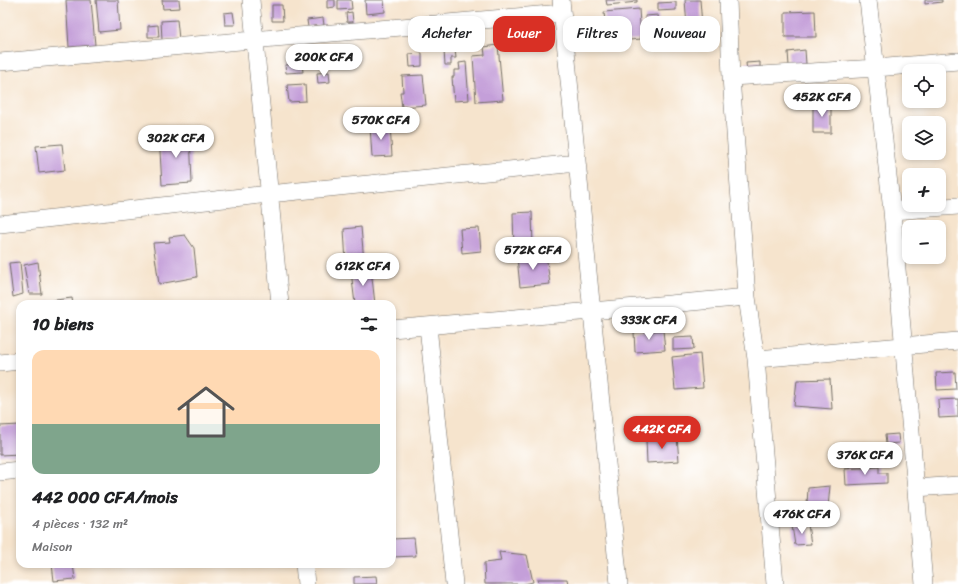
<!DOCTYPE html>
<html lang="fr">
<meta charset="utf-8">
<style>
body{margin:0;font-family:Sriracha,sans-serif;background:#f6f6f6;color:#202124;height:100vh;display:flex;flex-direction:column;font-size:15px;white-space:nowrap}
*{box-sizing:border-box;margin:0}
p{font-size:13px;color:#757577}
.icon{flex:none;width:22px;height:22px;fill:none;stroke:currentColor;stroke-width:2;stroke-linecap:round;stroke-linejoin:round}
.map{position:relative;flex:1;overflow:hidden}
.details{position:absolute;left:16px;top:300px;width:380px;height:268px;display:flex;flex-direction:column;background:#fff;border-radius:12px;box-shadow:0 2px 6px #0003}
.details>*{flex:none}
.guide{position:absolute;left:408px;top:16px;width:380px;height:36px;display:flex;gap:8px}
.controls{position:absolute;left:902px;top:64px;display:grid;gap:8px}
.controls a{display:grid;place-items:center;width:44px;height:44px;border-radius:8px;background:#fff;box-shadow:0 2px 6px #0003;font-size:20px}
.price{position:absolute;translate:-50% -34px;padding:0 9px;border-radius:14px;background:#fff;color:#222;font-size:13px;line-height:26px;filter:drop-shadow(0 1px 2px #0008)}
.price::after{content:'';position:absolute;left:50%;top:24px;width:12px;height:9px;margin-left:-6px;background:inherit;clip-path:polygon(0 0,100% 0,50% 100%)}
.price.on{background:#d93025;color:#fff}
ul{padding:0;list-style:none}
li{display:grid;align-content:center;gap:8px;height:212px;padding:0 16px}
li+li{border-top:1px solid #e0e0e0}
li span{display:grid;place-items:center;height:124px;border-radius:12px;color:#555}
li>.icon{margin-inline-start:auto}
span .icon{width:72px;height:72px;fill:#fffc;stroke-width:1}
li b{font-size:17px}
h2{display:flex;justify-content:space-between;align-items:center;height:48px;padding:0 16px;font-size:17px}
.pill{padding:0 14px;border-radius:12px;background:#fff;box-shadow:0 2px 6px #0003;font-size:14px;line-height:36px}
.pill.on{background:#d93025;color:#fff}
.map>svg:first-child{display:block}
.building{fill:#c49fd9}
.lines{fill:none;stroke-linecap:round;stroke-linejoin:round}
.street-casing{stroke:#726c64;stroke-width:18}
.street{stroke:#fff;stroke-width:17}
</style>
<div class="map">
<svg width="958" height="584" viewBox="0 0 958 584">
<rect width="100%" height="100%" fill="#fff"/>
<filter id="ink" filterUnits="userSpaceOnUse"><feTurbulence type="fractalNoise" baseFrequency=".025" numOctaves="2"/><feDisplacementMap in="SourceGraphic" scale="8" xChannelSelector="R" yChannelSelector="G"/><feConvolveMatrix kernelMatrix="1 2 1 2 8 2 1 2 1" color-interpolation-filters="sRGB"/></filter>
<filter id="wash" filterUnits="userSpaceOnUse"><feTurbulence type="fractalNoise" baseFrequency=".012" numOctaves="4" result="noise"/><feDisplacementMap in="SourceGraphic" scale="16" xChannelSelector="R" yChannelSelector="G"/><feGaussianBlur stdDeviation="0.9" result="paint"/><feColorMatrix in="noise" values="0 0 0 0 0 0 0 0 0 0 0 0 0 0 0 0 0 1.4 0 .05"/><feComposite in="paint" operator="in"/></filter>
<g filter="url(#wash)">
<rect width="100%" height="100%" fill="#f6e4cd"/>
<g id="blocks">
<path class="building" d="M 66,0 L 91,0 L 95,45 L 69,47 Z
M 96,0 L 118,0 L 120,30 L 99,32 Z
M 162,0 L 179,0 L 180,8 L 163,9 Z
M 327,0 L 335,0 L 335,7 L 327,8 Z
M 338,0 L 351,0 L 352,9 L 338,10 Z
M 365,0 L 384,0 L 385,12 L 366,14 Z
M 606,0 L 637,0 L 637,2 L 607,5 Z
M 685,0 L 700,0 L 702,25 L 687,26 Z
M 925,0 L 942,0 L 942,2 L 925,4 Z
M 676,2 L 676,10 L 658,11 L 658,3 Z
M 272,5 L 282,5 L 283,21 L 272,21 Z
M 639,9 L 641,39 L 607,42 L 604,12 Z
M 815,11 L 816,37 L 785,37 L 785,12 Z
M 233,12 L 235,25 L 225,25 L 224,13 Z
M 352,12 L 353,22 L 347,22 L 346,13 Z
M 658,15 L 660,38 L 647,40 L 645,16 Z
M 323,18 L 324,25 L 308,27 L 307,20 Z
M 177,20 L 179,39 L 162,40 L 161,21 Z
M 158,25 L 159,37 L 148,37 L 148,26 Z
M 498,45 L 503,100 L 476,102 L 473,56 L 485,55 L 484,47 Z
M 455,50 L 456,58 L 451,58 L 451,65 L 445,65 L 444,51 Z
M 805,50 L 806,64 L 789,66 L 788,52 Z
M 422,53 L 422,66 L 410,67 L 409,54 Z
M 466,62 L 469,100 L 454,101 L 452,77 L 454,77 L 454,70 L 460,70 L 459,63 Z
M 760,62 L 760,69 L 747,71 L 746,63 Z
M 302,64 L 303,72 L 286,73 L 285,65 Z
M 329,72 L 330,82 L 318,83 L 317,73 Z
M 423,75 L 426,105 L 402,107 L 400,92 L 403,92 L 402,76 Z
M 305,84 L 306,101 L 289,102 L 287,85 Z
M 831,102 L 831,133 L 813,133 L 813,104 Z
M 390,125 L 392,156 L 372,157 L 370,126 Z
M 190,134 L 192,183 L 162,185 L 159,135 Z
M 62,144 L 65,170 L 39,173 L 36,146 Z
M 532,212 L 533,248 L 514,249 L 513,213 Z
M 361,227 L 364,262 L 346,263 L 344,229 Z
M 479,228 L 481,251 L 462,253 L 460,229 Z
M 185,235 L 194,248 L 197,277 L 159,284 L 153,243 L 170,242 L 169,237 Z
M 546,254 L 550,284 L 520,287 L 517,257 Z
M 20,262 L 23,294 L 13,297 L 9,263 Z
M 38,262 L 42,294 L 29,294 L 24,265 Z
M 371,269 L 375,304 L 355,304 L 351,271 Z
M 72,298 L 73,304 L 47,304 L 47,301 Z
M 663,330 L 665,350 L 635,352 L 634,332 Z
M 693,337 L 694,349 L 673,350 L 673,338 Z
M 700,354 L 703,388 L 675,390 L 672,357 Z
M 955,372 L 956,389 L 937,390 L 936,373 Z
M 830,379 L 832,409 L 794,406 L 797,380 Z
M 958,399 L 958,417 L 939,418 L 938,400 Z
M 20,425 L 20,454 L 0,455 L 0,426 Z
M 898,434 L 899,443 L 886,444 L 885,435 Z
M 677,437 L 679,461 L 647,463 L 646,439 Z
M 877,448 L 878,454 L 884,454 L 885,465 L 845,467 L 844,450 Z
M 879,467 L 879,473 L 887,473 L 887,483 L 846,485 L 845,469 Z
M 830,486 L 827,518 L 807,504 L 808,488 Z
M 808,525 L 811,544 L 795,545 L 792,526 Z
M 414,538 L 416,556 L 392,557 L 392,539 Z
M 499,552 L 527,555 L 533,582 L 524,584 L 485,584 L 484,563 L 501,561 Z
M 52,564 L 73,564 L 75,579 L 54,581 Z
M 376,576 L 377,584 L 354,584 L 354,577 Z
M 538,579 L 567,579 L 568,584 L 539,584 Z"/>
</g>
</g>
<g filter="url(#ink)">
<use href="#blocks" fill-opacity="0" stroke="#726c64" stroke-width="1"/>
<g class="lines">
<g class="street-casing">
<path id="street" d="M 251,0 L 280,304
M 561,0 L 619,584
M 728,0 L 731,77 L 747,297 L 756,359 L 775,584
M 868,0 L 892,211 L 924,584
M 0,62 L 562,13
M 731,77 L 876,68 L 958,61
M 892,211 L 958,206
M 0,224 L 269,194 L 577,163
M 428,326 L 454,584
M 392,329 L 747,297
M 756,359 L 958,341
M 0,363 L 20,361
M 0,472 L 20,470
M 916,488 L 958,485
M 304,564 L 306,584"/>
</g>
<use href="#street" class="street"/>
</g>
</g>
</svg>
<div class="controls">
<a><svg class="icon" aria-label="locate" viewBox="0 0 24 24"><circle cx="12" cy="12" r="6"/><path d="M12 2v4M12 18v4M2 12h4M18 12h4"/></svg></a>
<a><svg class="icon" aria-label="layers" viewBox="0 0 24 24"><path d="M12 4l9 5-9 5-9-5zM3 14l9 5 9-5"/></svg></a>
<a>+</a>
<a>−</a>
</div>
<b class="price" style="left:324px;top:78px">200K CFA</b>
<b class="price" style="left:822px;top:118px">452K CFA</b>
<b class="price" style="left:381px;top:141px">570K CFA</b>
<b class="price" style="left:176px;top:159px">302K CFA</b>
<b class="price" style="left:533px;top:271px">572K CFA</b>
<b class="price" style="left:363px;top:287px">612K CFA</b>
<b class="price" style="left:649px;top:341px">333K CFA</b>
<b class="price on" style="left:662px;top:450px">442K CFA</b>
<b class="price" style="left:865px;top:476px">376K CFA</b>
<b class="price" style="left:802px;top:535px">476K CFA</b>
<div class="guide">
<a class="pill">Acheter</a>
<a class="pill on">Louer</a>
<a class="pill">Filtres</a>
<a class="pill">Nouveau</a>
</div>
<section class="details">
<h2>10 biens<svg class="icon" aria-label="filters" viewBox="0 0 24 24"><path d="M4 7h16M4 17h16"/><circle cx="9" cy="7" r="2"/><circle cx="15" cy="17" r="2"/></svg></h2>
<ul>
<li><span style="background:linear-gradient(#ffd9b3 60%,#7fa58c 0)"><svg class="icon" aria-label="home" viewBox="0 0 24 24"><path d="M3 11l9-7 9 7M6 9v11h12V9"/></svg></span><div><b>442 000 CFA/mois</b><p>4 pièces · 132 m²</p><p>Maison</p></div></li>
</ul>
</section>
</div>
